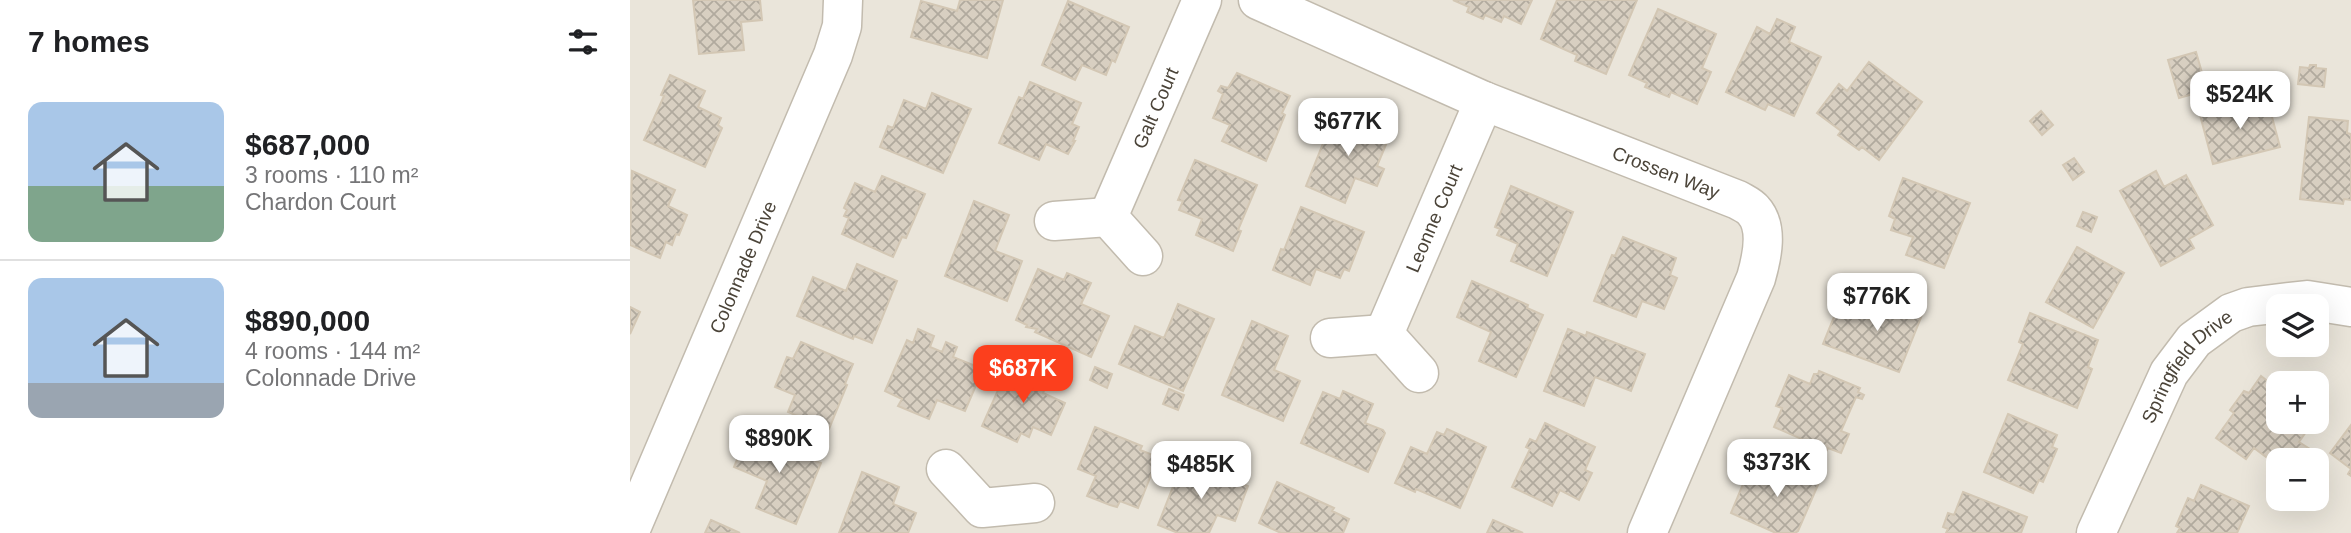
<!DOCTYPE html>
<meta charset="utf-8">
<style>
body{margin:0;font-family:Helvetica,sans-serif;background:#f6f6f6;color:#202124;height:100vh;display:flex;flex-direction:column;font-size:26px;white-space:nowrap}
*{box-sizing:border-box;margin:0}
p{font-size:23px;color:#757577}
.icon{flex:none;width:38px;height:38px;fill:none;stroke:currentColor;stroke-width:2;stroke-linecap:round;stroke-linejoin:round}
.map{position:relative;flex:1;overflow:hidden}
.drawer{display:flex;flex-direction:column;background:#fff;width:630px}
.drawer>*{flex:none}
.tools{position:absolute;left:1636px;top:294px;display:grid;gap:14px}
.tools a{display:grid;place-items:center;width:63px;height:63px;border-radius:14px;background:#fff;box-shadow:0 7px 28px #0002;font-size:35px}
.price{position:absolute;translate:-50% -60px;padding:0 16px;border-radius:14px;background:#fff;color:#222;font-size:23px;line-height:46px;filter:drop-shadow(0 2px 4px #0008)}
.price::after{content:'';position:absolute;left:50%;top:42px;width:21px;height:16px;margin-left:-10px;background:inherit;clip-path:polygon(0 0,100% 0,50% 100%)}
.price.current{background:#fc3f1d;color:#fff}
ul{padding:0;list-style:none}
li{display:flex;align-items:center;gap:21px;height:175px;padding:0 28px}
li+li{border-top:2px solid #e0e0e0}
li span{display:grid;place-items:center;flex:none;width:196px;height:140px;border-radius:14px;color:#555}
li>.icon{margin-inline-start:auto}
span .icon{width:84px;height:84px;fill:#fffc;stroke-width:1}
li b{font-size:30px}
h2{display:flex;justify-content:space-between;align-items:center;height:84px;padding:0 28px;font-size:30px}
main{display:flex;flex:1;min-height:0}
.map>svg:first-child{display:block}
.residential{fill:#eae5da;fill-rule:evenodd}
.building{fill:url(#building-cross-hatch);stroke:#d3c7b4;stroke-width:2}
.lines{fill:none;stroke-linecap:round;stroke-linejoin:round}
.street-casing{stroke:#c2bbae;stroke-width:41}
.street{stroke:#fff;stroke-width:38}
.labels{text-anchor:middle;stroke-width:6;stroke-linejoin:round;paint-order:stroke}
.street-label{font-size:19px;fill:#4b4439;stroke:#fff}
</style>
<main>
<section class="drawer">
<h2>7 homes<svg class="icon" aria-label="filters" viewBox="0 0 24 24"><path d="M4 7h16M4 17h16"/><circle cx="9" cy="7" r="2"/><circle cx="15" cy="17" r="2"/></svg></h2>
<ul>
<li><span style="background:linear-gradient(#a9c7e8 60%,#7fa58c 0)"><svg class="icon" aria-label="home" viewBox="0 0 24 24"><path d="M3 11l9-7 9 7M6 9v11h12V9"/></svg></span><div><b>$687,000</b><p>3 rooms · 110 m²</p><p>Chardon Court</p></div></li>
<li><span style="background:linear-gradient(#a9c7e8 75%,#9aa5b1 0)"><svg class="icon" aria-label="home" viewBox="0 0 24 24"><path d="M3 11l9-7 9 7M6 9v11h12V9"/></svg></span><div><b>$890,000</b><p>4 rooms · 144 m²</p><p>Colonnade Drive</p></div></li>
</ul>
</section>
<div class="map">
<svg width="1721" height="533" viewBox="0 0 1721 533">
<defs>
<pattern id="building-cross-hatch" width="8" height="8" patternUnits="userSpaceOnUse" patternTransform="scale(1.75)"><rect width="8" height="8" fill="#d8cfc1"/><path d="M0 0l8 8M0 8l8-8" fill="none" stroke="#b1aa9e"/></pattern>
</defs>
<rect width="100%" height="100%" fill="#f6f3ec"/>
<path class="residential" d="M 0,0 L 1721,0 L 1721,533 L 0,533 ZM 1648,306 L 1687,306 L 1687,345 L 1648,345 ZM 1648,383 L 1687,383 L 1687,422 L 1648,422 ZM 1648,460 L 1687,460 L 1687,499 L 1648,499 Z"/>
<path class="building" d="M 63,0 L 130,0 L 132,20 L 111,22 L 114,50 L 69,54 Z
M 330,0 L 373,0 L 357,58 L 281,37 L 291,1 L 327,11 Z
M 823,0 L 902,0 L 891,24 L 874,16 L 871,22 L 855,15 L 853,19 L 837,12 L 839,7 Z
M 927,0 L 1007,0 L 976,74 L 945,61 L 947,55 L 911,39 Z
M 438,1 L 499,27 L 485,62 L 482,60 L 476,75 L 452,65 L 445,80 L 412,65 Z
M 1028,9 L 1086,34 L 1072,68 L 1081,72 L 1067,104 L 1041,92 L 1039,97 L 1015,87 L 1017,83 L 999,75 Z
M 1147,19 L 1165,27 L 1159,42 L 1191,57 L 1164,116 L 1138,104 L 1135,110 L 1096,92 L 1127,27 L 1140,34 Z
M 1566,52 L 1577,90 L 1549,98 L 1538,60 Z
M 1239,62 L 1292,102 L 1249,160 L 1232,147 L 1229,150 L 1208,135 L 1211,131 L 1187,113 L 1209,84 L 1217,91 Z
M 1680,65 L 1686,65 L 1686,68 L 1696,69 L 1694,87 L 1668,84 L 1670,67 L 1679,68 Z
M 607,73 L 660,96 L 652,113 L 655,115 L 636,161 L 592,141 L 600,125 L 583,118 L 593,94 L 588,91 L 591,86 L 598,88 Z
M 40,75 L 75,91 L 68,107 L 91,118 L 88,125 L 92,128 L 75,167 L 14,140 L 34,96 L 31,95 Z
M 400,82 L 451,103 L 442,124 L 449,127 L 443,141 L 445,141 L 438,154 L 416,144 L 409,160 L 369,143 L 389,97 L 393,99 Z
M 302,93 L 341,109 L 313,173 L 250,147 L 258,126 L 263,128 L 274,100 L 296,109 Z
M 1637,98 L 1650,147 L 1583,164 L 1570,115 Z
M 1411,111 L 1423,125 L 1412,135 L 1400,121 Z
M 708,113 L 760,135 L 747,166 L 754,169 L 747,186 L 725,178 L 715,203 L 676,186 L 698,131 L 700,131 Z
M 1679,117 L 1718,121 L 1717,133 L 1721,134 L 1721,200 L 1714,199 L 1713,204 L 1670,199 Z
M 1444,158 L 1454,172 L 1443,180 L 1433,165 Z
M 565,160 L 627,185 L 608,230 L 611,231 L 603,251 L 566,235 L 572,219 L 549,210 L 553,201 L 548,200 Z
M 2,171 L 45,190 L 38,206 L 57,215 L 49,235 L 46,234 L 42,245 L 36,242 L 30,258 L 0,245 Z
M 1526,171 L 1534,187 L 1556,175 L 1583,225 L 1559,239 L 1564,248 L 1531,266 L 1490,191 Z
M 252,176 L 295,194 L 276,238 L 272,237 L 263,257 L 212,234 L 219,218 L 214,216 L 217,210 L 214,208 L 225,183 L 245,192 Z
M 1273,178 L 1340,203 L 1314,268 L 1276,255 L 1283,237 L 1261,230 L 1265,219 L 1259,216 Z
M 881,186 L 943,212 L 917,276 L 881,261 L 888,244 L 867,235 L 870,229 L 865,227 Z
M 344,201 L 379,215 L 365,251 L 392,261 L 377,301 L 315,276 Z
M 671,207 L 734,232 L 719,271 L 714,269 L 710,278 L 686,269 L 680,285 L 643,270 L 651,249 L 654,250 Z
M 1453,212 L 1467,217 L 1461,232 L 1447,226 Z
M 993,237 L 1046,258 L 1040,275 L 1047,278 L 1034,309 L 1012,301 L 1006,317 L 964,301 L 982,255 L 985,256 Z
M 1447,247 L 1494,273 L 1463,328 L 1416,302 Z
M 227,264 L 267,281 L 242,343 L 224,336 L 223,339 L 167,316 L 183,277 L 216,291 Z
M 408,269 L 434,280 L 437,273 L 461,283 L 451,304 L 479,316 L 461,357 L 405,332 L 407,329 L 396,327 L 397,325 L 386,320 Z
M 842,281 L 898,305 L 897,308 L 913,315 L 886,377 L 849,361 L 861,332 L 827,317 Z
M 1254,294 L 1294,310 L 1269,372 L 1193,344 L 1208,307 L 1244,321 Z
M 548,304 L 584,319 L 553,391 L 489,364 L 505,326 L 534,338 Z
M 0,307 L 10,312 L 0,334 Z
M 1400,313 L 1468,340 L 1458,367 L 1462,369 L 1447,408 L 1378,380 L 1393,344 L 1389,342 Z
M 622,321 L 658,336 L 644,370 L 670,381 L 653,421 L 592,395 Z
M 288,329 L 304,336 L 300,347 L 312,352 L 316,342 L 327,347 L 323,357 L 353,369 L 335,411 L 307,400 L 299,419 L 268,406 L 272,399 L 255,391 L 277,340 L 283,343 Z
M 938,329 L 956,336 L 957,332 L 1015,354 L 1001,391 L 965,377 L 954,406 L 914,391 Z
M 171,342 L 223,364 L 215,384 L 217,385 L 199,429 L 158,412 L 165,395 L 145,387 L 157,357 L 163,359 Z
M 381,361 L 419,378 L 413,393 L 435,403 L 421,435 L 403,427 L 399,437 L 391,433 L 387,442 L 352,426 Z
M 465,367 L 482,374 L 477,388 L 460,380 Z
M 1189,371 L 1230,388 L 1228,392 L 1234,395 L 1232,399 L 1226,397 L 1211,431 L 1219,434 L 1211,453 L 1198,448 L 1197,450 L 1144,427 L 1152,408 L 1146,406 L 1159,375 L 1180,384 L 1184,374 L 1188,374 Z
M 1631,376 L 1648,389 L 1648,422 L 1683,422 L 1669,442 L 1680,449 L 1673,460 L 1648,460 L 1648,466 L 1624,448 L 1616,459 L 1586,438 L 1604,413 L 1600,410 L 1614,391 L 1619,393 Z
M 539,389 L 554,395 L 548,410 L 533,404 Z
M 713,391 L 743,404 L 735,423 L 753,430 L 755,433 L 738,472 L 671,443 L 693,392 L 710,399 Z
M 1378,414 L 1427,435 L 1422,447 L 1427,449 L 1413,482 L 1409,480 L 1403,493 L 1354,472 Z
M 915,423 L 965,447 L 955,470 L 962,473 L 949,500 L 930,490 L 922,506 L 882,487 L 900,449 L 896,447 L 900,439 L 906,442 Z
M 1721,425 L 1721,476 L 1718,474 L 1721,469 L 1700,453 Z
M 465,427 L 512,446 L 510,450 L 528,457 L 508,508 L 490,501 L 487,507 L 480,505 L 457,496 L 466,476 L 448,469 Z
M 817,429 L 856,447 L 830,508 L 786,489 L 785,492 L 765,483 L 781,447 L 797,454 L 807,432 L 814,435 Z
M 119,430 L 175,453 L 173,456 L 191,463 L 166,524 L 126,508 L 137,481 L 104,467 Z
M 553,461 L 618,486 L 605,521 L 587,515 L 579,533 L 548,533 L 528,525 Z
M 1156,462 L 1191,478 L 1168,531 L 1165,533 L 1146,533 L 1101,513 L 1118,472 L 1122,474 L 1125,468 L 1148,479 Z
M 232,472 L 269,487 L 263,504 L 286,513 L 278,533 L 209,533 Z
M 647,482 L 704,508 L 702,511 L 719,519 L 713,533 L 651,533 L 629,523 Z
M 1571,485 L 1619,506 L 1607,533 L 1547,533 L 1550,528 L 1546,526 L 1558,498 L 1564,501 Z
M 1333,492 L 1397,517 L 1391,533 L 1316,533 L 1318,529 L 1313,527 L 1318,513 L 1324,515 Z
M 81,520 L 110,533 L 75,533 Z
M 863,520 L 893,533 L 857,533 Z"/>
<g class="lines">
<g class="street-casing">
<g id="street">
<path id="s1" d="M 628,0 L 854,101 L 1108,200 C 1113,203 1120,206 1123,210 C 1139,227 1132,257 1126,278 L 1017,533"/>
<path id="s2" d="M 478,217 L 572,0"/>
<path d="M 424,221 L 478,217 L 513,256"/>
<path id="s3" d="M 754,334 L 854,101"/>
<path d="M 700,338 L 754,334 L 789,373"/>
<path d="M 316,469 L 352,508 L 405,503"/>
<path id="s4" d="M 0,531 L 203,55 L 212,26 L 213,0"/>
<path id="s5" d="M 1466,533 L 1539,373 L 1564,340 L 1601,313 L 1618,307 L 1677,300 L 1721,307"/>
</g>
</g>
<use href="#street" class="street"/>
</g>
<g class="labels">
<g class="street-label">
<text dy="7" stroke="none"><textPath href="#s2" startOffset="119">Galt Court</textPath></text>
<text dy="7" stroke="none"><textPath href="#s1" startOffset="443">Crossen Way</textPath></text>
<text dy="7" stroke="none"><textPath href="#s3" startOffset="126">Leonne Court</textPath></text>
<text dy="7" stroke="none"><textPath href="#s4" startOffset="287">Colonnade Drive</textPath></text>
<text dy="7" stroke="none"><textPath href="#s5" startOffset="192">Springfield Drive</textPath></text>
</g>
</g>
</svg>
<div class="tools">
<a><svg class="icon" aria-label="layers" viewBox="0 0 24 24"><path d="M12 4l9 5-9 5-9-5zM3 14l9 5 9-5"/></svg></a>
<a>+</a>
<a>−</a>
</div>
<b class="price" style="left:1610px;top:131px">$524K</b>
<b class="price" style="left:718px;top:158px">$677K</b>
<b class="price" style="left:1247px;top:333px">$776K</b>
<b class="price current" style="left:393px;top:405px">$687K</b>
<b class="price" style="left:149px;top:475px">$890K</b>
<b class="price" style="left:1147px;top:499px">$373K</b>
<b class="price" style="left:571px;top:501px">$485K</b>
</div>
</main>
